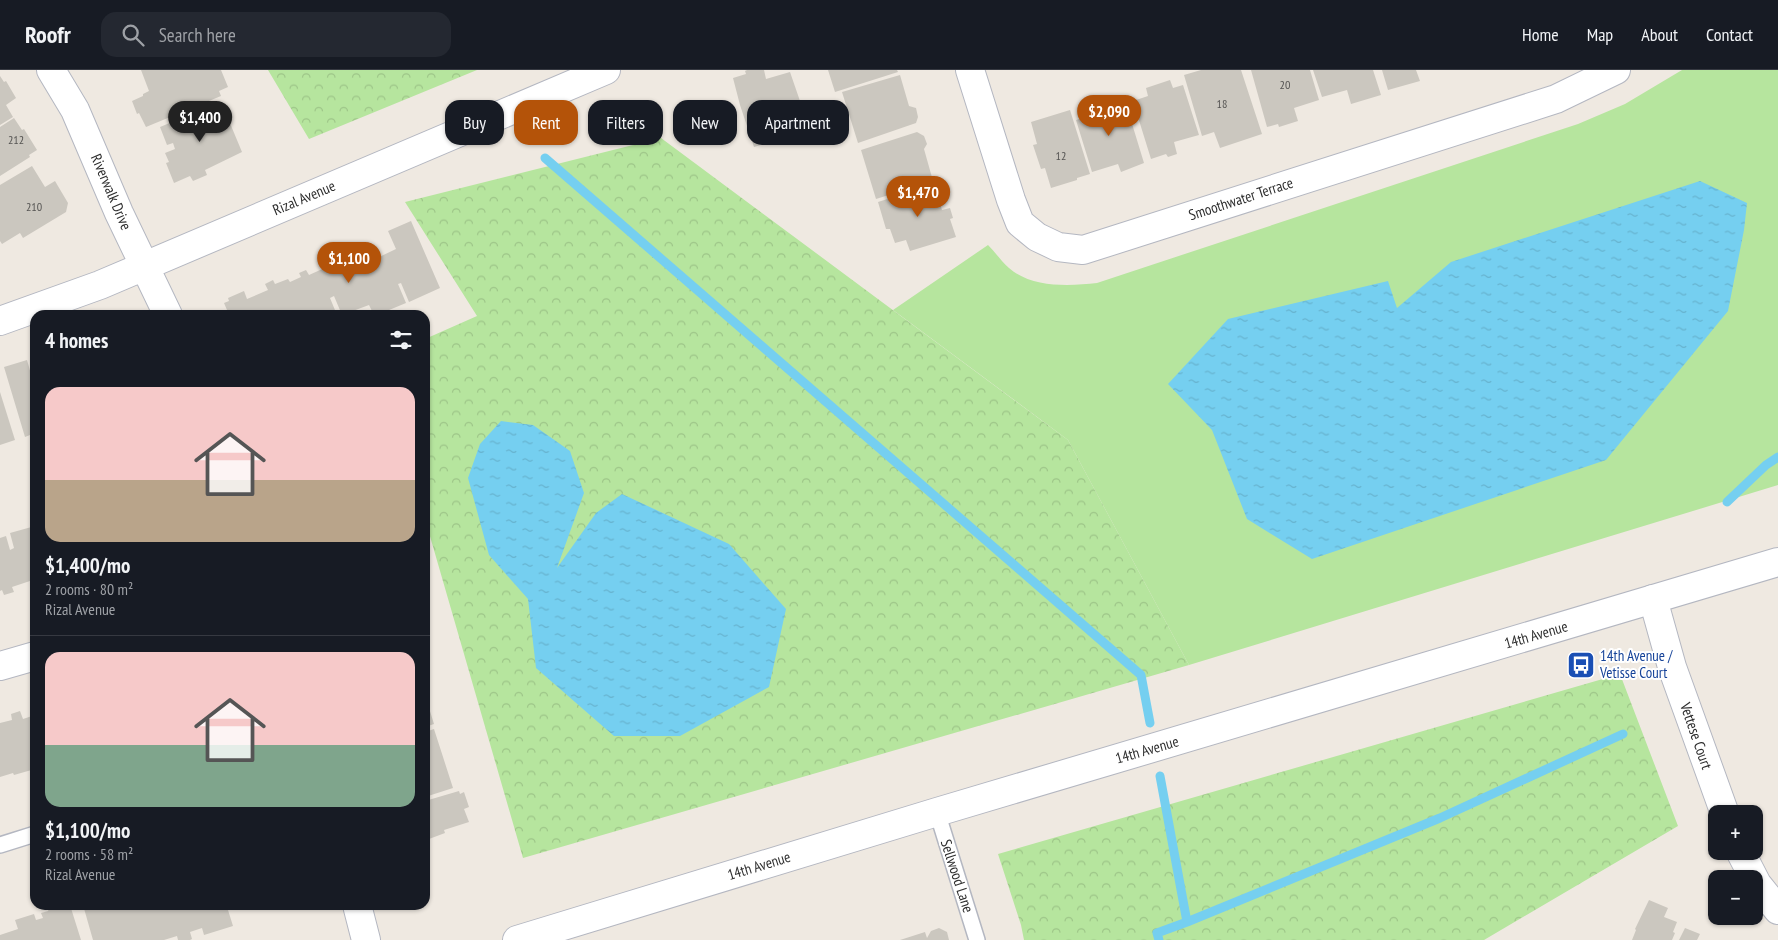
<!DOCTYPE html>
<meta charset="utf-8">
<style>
body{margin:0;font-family:"PT Sans Narrow",sans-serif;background:#242831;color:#f1f3f6;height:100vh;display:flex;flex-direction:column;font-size:19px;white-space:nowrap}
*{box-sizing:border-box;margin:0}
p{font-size:16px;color:#9ea1a6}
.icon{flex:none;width:28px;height:28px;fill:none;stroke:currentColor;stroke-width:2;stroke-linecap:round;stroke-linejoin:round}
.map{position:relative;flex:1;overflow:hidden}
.panel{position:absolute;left:30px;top:240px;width:400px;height:600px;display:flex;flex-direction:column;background:#171b24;border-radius:15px;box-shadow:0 1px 4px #0004}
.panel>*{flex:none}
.hud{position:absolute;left:445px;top:30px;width:475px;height:45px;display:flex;gap:10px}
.buttons{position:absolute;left:1708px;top:735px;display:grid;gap:10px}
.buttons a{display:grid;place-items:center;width:55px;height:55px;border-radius:10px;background:#171b24;box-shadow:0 1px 4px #0004;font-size:25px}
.price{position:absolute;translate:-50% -42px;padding:0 11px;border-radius:18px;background:#b45309;color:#fff;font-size:16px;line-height:32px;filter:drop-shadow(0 1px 2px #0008)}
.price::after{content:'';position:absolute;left:50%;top:30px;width:15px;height:11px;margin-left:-8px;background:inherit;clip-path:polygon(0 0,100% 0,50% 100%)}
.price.on{background:#222;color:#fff}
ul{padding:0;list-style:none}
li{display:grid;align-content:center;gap:10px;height:265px;padding:0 15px}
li+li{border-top:1px solid #363941}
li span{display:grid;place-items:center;height:155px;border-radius:15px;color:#555}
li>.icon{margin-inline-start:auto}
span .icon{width:90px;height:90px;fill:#fffc;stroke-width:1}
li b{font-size:21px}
h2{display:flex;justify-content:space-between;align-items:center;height:60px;padding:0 15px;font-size:21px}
.tag{padding:0 18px;border-radius:15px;background:#171b24;box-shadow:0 1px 4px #0004;font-size:18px;line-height:45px}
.tag.on{background:#b45309;color:#fff}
header{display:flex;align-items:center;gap:30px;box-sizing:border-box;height:70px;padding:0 25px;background:#171b24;border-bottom:1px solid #363941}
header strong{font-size:24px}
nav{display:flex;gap:28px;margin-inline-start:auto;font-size:18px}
.search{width:350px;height:45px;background:#242831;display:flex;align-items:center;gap:12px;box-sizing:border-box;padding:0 18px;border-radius:15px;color:#9ea1a6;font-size:19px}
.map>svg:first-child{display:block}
.grass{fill:#b6e59e}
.forest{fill:url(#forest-crowns)}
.water{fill:url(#water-ripples)}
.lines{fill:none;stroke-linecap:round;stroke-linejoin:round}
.stream{stroke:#75cff0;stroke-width:9}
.building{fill:#cbc7bf}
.lane-casing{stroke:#b4b7c1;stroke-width:18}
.street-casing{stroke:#b4b7c1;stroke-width:30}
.secondary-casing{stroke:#b4b7c1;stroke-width:30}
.lane{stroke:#fff;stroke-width:15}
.street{stroke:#fff;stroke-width:28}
.secondary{stroke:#fff;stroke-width:28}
.labels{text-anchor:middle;stroke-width:4;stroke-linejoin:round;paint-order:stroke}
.number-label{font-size:12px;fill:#555452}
.street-label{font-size:15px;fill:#2e2e2e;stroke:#fff}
.transit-label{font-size:15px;fill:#164399;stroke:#fff;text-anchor:start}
</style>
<header>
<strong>Roofr</strong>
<div class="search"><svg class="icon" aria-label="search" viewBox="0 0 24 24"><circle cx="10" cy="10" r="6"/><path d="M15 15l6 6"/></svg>Search here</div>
<nav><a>Home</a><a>Map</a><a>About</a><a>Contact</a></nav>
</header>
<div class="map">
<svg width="1778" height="870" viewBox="0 0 1778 870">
<defs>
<pattern id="forest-crowns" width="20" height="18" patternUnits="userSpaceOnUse" patternTransform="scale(1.25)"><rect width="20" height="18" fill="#b6e59e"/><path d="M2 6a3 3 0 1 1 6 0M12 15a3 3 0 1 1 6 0" fill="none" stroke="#9dc588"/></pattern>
<pattern id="water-ripples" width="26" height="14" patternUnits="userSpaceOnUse" patternTransform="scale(1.25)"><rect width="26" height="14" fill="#75cff0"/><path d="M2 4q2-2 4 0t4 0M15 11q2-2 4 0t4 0" fill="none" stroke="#66b2ce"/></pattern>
</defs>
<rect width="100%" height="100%" fill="#efe9e1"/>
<path class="grass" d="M 1682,0 L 1778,0 L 1778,415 L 1189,595 L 1068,370 L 893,240 L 988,175 C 995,182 1001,191 1009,198 C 1032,218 1069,216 1097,213 L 1578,54 L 1625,34 Z"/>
<path class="forest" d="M 268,0 L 477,0 L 309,69 Z
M 661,68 L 1068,370 L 1189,595 L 523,788 L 425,449 L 425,269 L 477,246 L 405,132 Z
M 1620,604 L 1678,756 L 1484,870 L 1024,870 L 1021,855 L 998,784 Z"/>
<path class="water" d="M 1700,111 L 1747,133 L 1744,160 L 1728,241 L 1606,390 L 1312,489 L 1247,449 L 1212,360 L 1168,314 L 1228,249 L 1388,211 L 1397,238 L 1451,192 Z
M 501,351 L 533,355 L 570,381 L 584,423 L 557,498 L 596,443 L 622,424 L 729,474 L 786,539 L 769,617 L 680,666 L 614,666 L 536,598 L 528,529 L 489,485 L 468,408 L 480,374 Z"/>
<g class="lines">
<path class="stream" d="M 545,88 L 1141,605 L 1150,653
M 1727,432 L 1766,395 L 1778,387
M 1160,706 L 1187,852
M 1159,870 L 1157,863 L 1187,852 L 1440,748 L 1623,664"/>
</g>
<path class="building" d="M 141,0 L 221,0 L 228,17 L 219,21 L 221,26 L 146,57 L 139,43 L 137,44 L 132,31 L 143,26 L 143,24 L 149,21 Z
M 747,0 L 764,0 L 766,9 L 790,2 L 810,60 L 754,77 L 740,35 L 733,8 L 746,4 L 745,1 Z
M 828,0 L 897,0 L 898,2 L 835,22 Z
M 1201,0 L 1241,0 L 1262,64 L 1220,78 L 1214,62 L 1202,66 L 1184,5 Z
M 1251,0 L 1310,0 L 1319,30 L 1294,38 L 1298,51 L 1279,57 L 1278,54 L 1267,57 Z
M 1313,0 L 1373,0 L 1381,25 L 1351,34 L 1347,20 L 1322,27 Z
M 1382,0 L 1416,0 L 1420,11 L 1388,20 Z
M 900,5 L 909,36 L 916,38 L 918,47 L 916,53 L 858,73 L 842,22 Z
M 0,6 L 4,12 L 6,11 L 16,28 L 6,35 L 13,47 L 0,55 Z
M 1170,10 L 1173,18 L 1183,15 L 1199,65 L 1174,72 L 1177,84 L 1168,87 L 1166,84 L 1151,89 L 1133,31 L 1148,26 L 1146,18 Z
M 1108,30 L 1111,39 L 1126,34 L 1144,93 L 1121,102 L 1118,94 L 1092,102 L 1076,50 L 1086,47 L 1083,38 Z
M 222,34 L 242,82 L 205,100 L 207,105 L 193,111 L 190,106 L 174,113 L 166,93 L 169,92 L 165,83 L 175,79 L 173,73 L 167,75 L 160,57 L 189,45 L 190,47 Z
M 1070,40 L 1090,104 L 1077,108 L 1077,110 L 1051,118 L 1045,98 L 1041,99 L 1033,75 L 1037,74 L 1031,52 Z
M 14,48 L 22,60 L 24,59 L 37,80 L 29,85 L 30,87 L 0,106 L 0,57 Z
M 917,62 L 924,66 L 927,74 L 924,79 L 933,111 L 876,129 L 861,80 Z
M 32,96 L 45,117 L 55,111 L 68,133 L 66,142 L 23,168 L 20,163 L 2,174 L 0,171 L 0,115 Z
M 934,114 L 942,140 L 950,138 L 953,148 L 950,149 L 956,167 L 910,181 L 906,170 L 895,173 L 890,159 L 886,159 L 878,132 Z
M 411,151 L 440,218 L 409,232 L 401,213 L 398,214 L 406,233 L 377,245 L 374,245 L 369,235 L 342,245 L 334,226 L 330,228 L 337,245 L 221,245 L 220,243 L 227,240 L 224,233 L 229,231 L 228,228 L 244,221 L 247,229 L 268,220 L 265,214 L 273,210 L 275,214 L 288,209 L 290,212 L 301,207 L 299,203 L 306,200 L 309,205 L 329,196 L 327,191 L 336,187 L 339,192 L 352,186 L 356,194 L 367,189 L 365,186 L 373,183 L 375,189 L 396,179 L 388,161 Z
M 27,290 L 33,311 L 35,310 L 35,363 L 25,367 L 4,297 Z
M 0,322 L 15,370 L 0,375 Z
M 35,456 L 35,515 L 33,510 L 12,517 L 14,522 L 4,525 L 2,520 L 0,521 L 0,468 L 6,466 L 10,480 L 14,478 L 10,463 Z
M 425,625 L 434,654 L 425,657 Z
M 20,641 L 23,649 L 35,645 L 35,699 L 14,705 L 13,703 L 0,707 L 0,653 L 12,650 L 11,644 Z
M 434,659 L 453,718 L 425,727 L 425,662 Z
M 459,721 L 460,724 L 464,722 L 469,737 L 464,739 L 469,752 L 444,760 L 445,763 L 429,769 L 428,764 L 425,765 L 425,731 Z
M 1649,830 L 1668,838 L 1664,847 L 1677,852 L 1673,862 L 1675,863 L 1672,870 L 1632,870 L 1636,860 L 1635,859 Z
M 61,835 L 70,835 L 81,870 L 0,870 L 0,865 L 18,859 L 15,850 L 34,844 L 36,850 L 43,848 L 41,843 L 48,841 L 50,836 Z
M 83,835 L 253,835 L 251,838 L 242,840 L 235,837 L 228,840 L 233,856 L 204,865 L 202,858 L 190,862 L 192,869 L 190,870 L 178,870 L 177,866 L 164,870 L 93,870 Z
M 939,858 L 947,862 L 949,870 L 900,870 L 925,862 L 927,868 L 931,861 Z
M 1685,858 L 1700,864 L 1697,870 L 1679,870 Z"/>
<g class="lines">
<g class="lane-casing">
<path id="lane" d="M 937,742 L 977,870
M 0,775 L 35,764"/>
</g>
<g class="street-casing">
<path id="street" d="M 51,0 L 75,40 L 119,143 L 168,245
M 970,0 L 1011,130 L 1020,153 L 1037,167 L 1058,177 L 1083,180 L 1556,29 L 1616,0
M 0,251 L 100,215 L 606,0
M 1653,529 L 1672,597 L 1725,744
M 0,596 L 35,586
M 1740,781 L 1757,814 L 1778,840
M 357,835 L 366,870"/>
</g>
<g class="secondary-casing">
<path id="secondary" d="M 517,870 L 937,742 L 1778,492"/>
</g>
<use href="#lane" class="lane"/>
<use href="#street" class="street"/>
<use href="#secondary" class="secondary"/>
</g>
<defs>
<g id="bus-square" transform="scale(1.4375)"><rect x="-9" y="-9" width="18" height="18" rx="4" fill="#1a4fb4" stroke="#fff"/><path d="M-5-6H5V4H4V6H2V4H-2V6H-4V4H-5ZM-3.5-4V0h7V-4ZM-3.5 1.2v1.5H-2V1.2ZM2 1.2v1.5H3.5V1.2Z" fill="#fff"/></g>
</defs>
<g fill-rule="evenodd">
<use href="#bus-square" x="1581" y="595"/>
</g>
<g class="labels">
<g class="number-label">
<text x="1285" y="19">20</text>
<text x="1222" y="38">18</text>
<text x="16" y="74">212</text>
<text x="1061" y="90">12</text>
<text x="34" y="141">210</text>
</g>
<g class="street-label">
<text transform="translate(111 122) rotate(67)" y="5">Riverwalk Drive</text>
<text transform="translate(304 128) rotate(-23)" y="5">Rizal Avenue</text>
<text transform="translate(1241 129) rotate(-18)" y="5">Smoothwater Terrace</text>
<text transform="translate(1536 565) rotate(-16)" y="5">14th Avenue</text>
<text transform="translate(1696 666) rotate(71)" y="5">Vettese Court</text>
<text transform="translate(1147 680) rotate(-16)" y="5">14th Avenue</text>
<text transform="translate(759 796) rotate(-17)" y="5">14th Avenue</text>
<text transform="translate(957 806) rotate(72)" y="5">Sellwood Lane</text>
</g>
<g class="transit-label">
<text x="1600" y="591">14th Avenue /<tspan x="1600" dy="17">Vetisse Court</tspan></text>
</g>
</g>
</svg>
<div class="buttons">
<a>+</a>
<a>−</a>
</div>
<b class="price" style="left:1109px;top:67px">$2,090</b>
<b class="price on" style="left:200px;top:73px">$1,400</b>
<b class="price" style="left:918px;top:148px">$1,470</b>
<b class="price" style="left:349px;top:214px">$1,100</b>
<div class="hud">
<a class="tag">Buy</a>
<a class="tag on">Rent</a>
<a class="tag">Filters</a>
<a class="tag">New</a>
<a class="tag">Apartment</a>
</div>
<section class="panel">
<h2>4 homes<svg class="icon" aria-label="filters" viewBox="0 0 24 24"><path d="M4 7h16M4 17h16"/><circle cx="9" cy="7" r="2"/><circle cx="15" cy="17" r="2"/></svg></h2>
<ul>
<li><span style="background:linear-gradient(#f6c9c9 60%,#b9a48a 0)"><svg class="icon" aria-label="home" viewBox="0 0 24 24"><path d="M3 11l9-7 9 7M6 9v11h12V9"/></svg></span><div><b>$1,400/mo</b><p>2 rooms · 80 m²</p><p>Rizal Avenue</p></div></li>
<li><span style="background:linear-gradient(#f6c9c9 60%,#7fa58c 0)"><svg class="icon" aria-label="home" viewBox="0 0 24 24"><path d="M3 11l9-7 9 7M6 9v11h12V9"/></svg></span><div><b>$1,100/mo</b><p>2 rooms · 58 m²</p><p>Rizal Avenue</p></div></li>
</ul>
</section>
</div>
